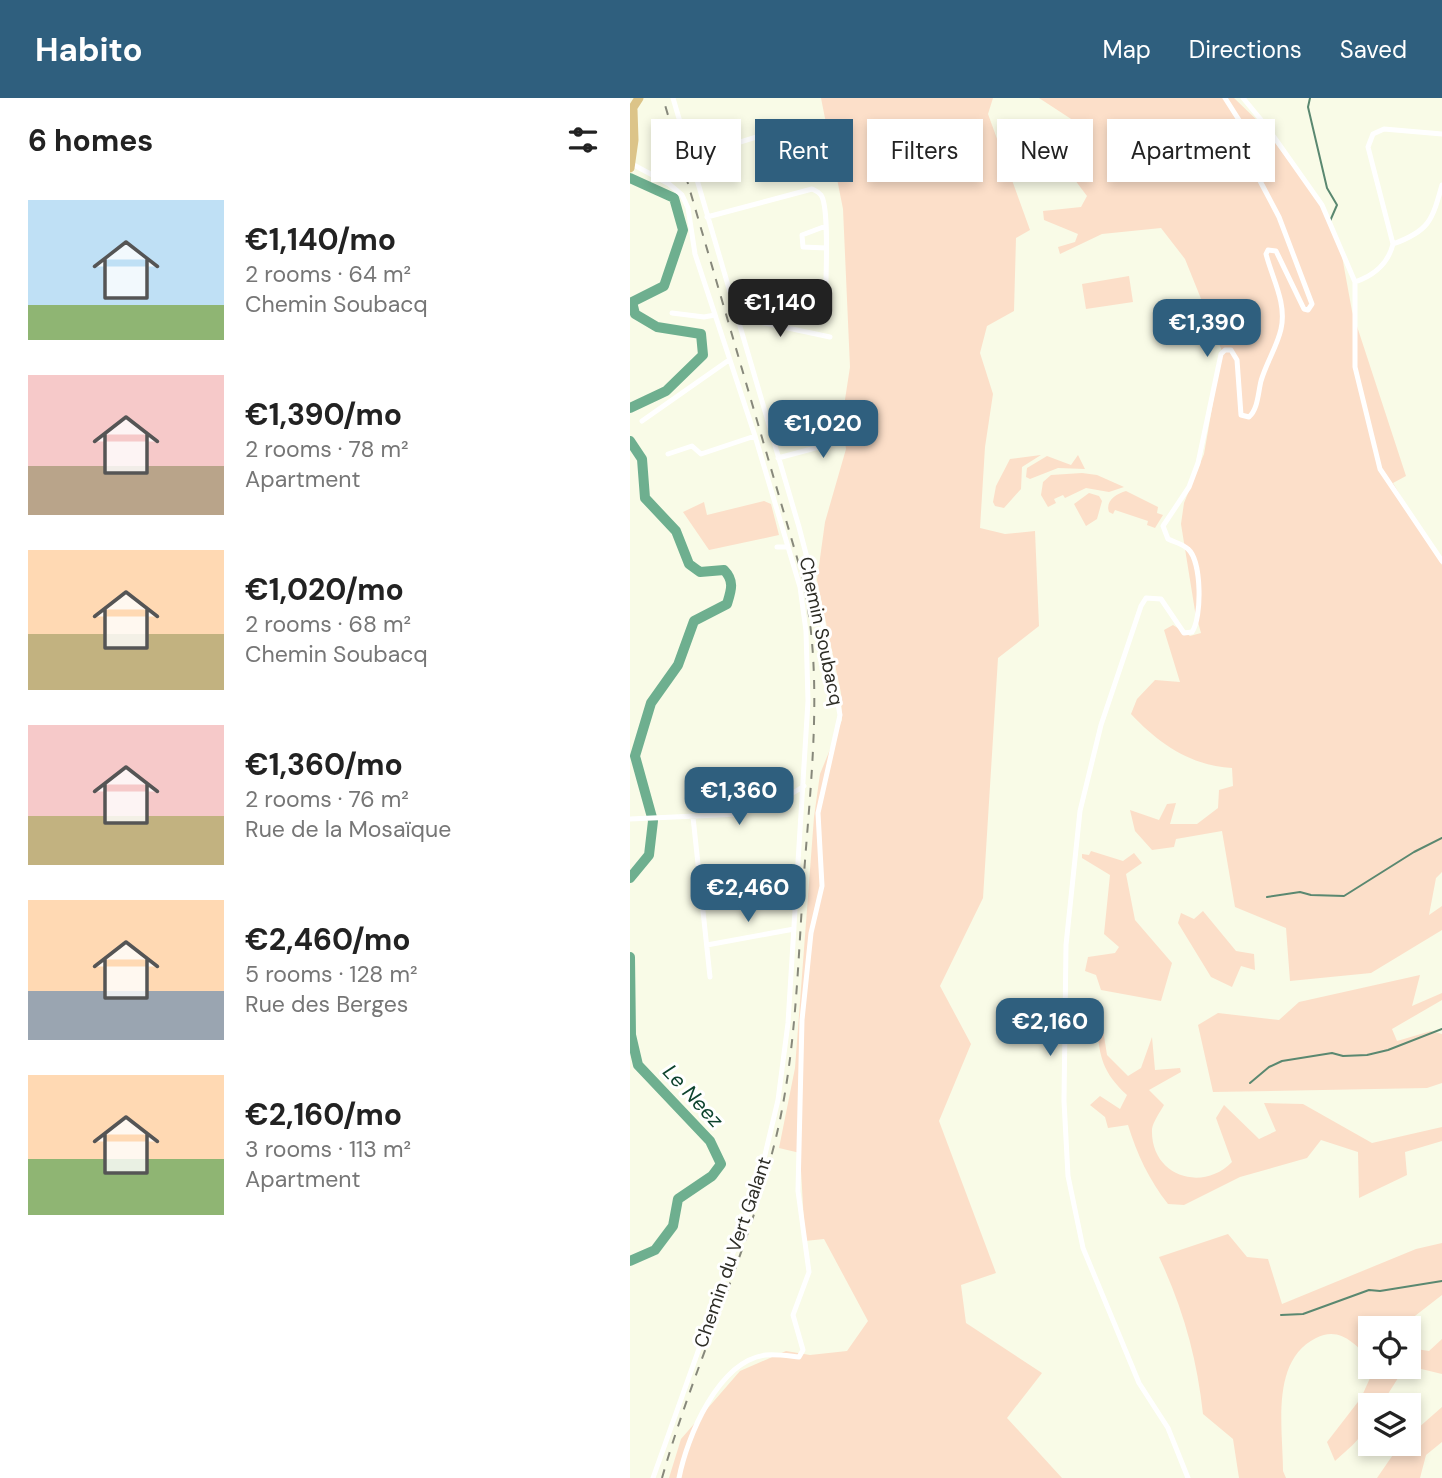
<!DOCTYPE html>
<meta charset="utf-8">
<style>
body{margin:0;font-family:"DM Sans",sans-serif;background:#f2f2f2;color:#222;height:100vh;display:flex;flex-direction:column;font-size:26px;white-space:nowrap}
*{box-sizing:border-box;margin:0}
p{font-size:23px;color:#767676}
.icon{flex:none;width:38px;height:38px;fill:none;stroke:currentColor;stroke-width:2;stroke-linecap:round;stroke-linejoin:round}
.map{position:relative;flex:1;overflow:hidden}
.side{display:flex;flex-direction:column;background:#fff;width:630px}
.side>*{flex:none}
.guide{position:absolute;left:21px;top:21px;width:665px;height:63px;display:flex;gap:14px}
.buttons{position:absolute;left:728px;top:1218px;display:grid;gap:14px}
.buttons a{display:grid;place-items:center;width:63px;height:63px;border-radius:0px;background:#fff;box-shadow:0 4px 10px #0003;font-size:35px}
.price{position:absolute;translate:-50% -60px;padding:0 16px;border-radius:14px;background:#2f5f7e;color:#fff;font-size:23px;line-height:46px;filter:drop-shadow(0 2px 4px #0008)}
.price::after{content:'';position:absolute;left:50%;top:42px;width:21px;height:16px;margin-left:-10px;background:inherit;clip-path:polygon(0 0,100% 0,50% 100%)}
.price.active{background:#222;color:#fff}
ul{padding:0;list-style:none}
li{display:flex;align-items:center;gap:21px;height:175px;padding:0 28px}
li span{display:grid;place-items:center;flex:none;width:196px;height:140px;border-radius:0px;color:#555}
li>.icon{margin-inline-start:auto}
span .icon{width:84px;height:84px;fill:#fffc;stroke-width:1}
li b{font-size:30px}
h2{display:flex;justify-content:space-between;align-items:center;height:84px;padding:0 28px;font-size:30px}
.pill{padding:0 24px;border-radius:0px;background:#fff;box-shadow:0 4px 10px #0003;font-size:24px;line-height:63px}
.pill.active{background:#2f5f7e;color:#fff}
header{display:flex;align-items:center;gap:42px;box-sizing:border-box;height:98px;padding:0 35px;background:#2f5f7e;color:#fff}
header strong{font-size:33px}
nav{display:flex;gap:38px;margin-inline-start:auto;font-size:24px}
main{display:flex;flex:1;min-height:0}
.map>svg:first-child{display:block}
.green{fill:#fcdfc9}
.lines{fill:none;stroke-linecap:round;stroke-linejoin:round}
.stream{stroke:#5a8870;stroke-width:2}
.river{stroke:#6eaf8f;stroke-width:10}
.street{stroke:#fff;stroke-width:5}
.primary{stroke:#dcc488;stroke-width:9}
.rail{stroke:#87887b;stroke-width:2;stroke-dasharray:9 9;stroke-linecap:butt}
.labels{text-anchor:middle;stroke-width:6;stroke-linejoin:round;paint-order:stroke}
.street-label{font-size:19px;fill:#2d2d26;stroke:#fff}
.water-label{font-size:21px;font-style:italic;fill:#0d432e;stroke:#fff}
</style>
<header>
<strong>Habito</strong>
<nav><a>Map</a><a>Directions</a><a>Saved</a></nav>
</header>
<main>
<section class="side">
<h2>6 homes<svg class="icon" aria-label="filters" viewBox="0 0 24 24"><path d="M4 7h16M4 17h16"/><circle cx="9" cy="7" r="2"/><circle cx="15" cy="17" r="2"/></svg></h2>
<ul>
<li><span style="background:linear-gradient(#bfe0f5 75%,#8fb573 0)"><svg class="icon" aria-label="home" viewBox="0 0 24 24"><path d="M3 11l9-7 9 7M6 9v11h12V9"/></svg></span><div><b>€1,140/mo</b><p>2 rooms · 64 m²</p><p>Chemin Soubacq</p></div></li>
<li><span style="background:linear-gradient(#f6c9c9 65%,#b9a48a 0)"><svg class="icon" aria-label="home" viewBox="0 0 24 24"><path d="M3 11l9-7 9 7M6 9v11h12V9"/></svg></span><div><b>€1,390/mo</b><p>2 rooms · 78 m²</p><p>Apartment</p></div></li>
<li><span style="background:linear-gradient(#ffd9b3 60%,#c2b280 0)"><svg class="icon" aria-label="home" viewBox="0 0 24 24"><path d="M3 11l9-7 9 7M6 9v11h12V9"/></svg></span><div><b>€1,020/mo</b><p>2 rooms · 68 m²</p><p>Chemin Soubacq</p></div></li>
<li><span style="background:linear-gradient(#f6c9c9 65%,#c2b280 0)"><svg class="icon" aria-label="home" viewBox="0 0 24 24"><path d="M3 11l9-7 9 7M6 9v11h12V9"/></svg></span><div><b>€1,360/mo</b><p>2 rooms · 76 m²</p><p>Rue de la Mosaïque</p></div></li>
<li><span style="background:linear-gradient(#ffd9b3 65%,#9aa5b1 0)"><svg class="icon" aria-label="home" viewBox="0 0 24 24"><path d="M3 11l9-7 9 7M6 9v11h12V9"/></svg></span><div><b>€2,460/mo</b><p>5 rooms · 128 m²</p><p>Rue des Berges</p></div></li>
<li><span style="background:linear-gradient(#ffd9b3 60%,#8fb573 0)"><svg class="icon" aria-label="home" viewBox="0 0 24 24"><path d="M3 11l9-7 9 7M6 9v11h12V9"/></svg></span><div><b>€2,160/mo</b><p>3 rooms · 113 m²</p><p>Apartment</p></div></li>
</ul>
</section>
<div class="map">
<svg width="812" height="1380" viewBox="0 0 812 1380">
<rect width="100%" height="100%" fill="#f9fbe7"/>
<path class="green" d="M 191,0 L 363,0 L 358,16 L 400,132 L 386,140 L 384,213 L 357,228 L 350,255 L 363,296 L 355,349 L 350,430 L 375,436 L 405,433 L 409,528 L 368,560 L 353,800 L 310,888 L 341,946 L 309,1023 L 366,1175 L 331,1187 L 336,1225 L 412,1275 L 377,1320 L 432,1380 L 39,1380 L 51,1341 L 110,1273 L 156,1253 L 180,1257 L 217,1253 L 238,1223 L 194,1141 L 175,1143 L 170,1055 L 149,1050 L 165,970 L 184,719 L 190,676 L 212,622 L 211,595 L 187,482 L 195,424 L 216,351 L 212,321 L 220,269 L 213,111 Z
M 604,0 L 631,26 L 692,108 L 710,147 L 722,213 L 776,378 L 763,385 L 812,467 L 812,774 L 806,780 L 799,817 L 812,808 L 812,832 L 741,875 L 660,883 L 656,830 L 605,809 L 592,733 L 546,741 L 544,749 L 522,752 L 505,733 L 500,712 L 529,722 L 537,706 L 546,705 L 540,726 L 567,726 L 588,710 L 589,692 L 603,688 L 602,670 C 561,668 528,645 501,616 L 507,601 L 525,582 L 550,584 L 534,532 L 543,527 L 560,538 L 571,535 L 565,513 L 551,426 L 554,405 L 574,356 L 592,253 L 555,161 L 531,130 L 472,136 L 430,156 L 428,149 L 445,144 L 448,136 L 414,122 L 413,113 L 451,109 L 457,98 L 423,53 L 451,56 L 461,34 L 409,0 Z
M 499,178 L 503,204 L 456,211 L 452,186 Z
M 411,357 L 392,369 L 391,391 L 374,410 L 365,408 L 363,404 L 366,388 L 380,361 Z
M 448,357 L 455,371 L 428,370 L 400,381 L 396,379 L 397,370 L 417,358 L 441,367 Z
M 452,375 L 467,377 L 494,389 L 479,394 L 456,390 L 435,400 L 433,397 L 424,401 L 426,405 L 418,409 L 411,397 L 413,384 L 421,377 Z
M 496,393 L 528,409 L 527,415 L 533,417 L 525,430 L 517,427 L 518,423 L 485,412 L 483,416 L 479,414 C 475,403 486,396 496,393 Z
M 459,395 L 469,398 L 472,403 L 467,421 L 456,428 L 444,406 Z
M 134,403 L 141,406 L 149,437 L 79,452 L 53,414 L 74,404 L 77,417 Z
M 461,753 L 493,763 L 504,755 L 512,765 L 496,776 L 505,822 L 542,865 L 531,903 L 471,892 L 466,877 L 455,873 L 458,859 L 485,855 L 489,849 L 474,836 L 480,777 L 452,760 L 452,756 L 459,757 Z
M 573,813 L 606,853 L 624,856 L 625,872 L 611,868 L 602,889 L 581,879 L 548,825 L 551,815 L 564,821 Z
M 790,877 L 782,908 L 812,895 L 812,902 L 762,931 L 767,943 L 801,933 L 812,936 L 812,985 L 797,990 L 583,994 L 568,927 L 588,915 L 649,922 L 669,904 Z
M 472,925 L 477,957 L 498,978 L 511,970 L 522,939 L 525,972 L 550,970 L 551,974 L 519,992 L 534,1007 C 530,1014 523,1024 522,1031 C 520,1078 572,1095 602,1064 L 586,1020 L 594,1007 L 629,1041 L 646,1033 L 634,1005 L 673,1006 L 742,1045 L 812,1029 L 812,1043 L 775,1054 L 777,1077 L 729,1100 L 728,1054 L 691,1042 L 677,1060 L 610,1079 L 554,1107 L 538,1106 C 519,1082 507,1056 498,1027 L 478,1030 L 475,1019 L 460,1007 L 470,998 L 490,1011 L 497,997 C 473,975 469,959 467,926 Z
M 598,1136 L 617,1159 L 638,1161 L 652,1206 L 786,1151 L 812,1145 L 812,1197 L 781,1221 L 786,1251 L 799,1253 L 812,1241 L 812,1276 L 779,1268 L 779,1230 L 740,1230 L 740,1262 C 725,1245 709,1228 686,1240 C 640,1263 653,1330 653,1373 L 656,1380 L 609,1380 L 603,1341 L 573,1316 C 567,1260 553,1210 529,1159 Z
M 745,1269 L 775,1269 L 751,1307 L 740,1307 C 740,1335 725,1345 705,1363 L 697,1344 L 731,1300 Z
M 812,1309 L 812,1344 L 796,1357 L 790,1380 L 747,1380 L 769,1348 L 779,1346 L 779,1338 Z"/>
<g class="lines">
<path class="stream" d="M 680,0 L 678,9 L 697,90 L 707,107 L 700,123
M 637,799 L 670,794 L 681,797 L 714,798 L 784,754 L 812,740
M 620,985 L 639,969 L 652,963 L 702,955 L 713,958 L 737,957 L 758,952 L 812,931
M 651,1217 L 673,1216 L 739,1192 L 750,1193 L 812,1183"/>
<path class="river" d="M 0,80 L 44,100 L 53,132 L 34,188 L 2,204 L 5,216 L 27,229 L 71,236 L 73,257 L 36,293 L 0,310
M 0,343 L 12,361 L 15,400 L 46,433 L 59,466 L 70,474 L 94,472 C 105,483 101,493 97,506 L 64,523 L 48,567 L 21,605 L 5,658 L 23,723 L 19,757 L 0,780
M 0,859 L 1,937 L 8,967 L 80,1043 L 91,1066 L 82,1078 L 48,1101 L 43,1128 L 25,1152 L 0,1163"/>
<path class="street" d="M 43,0 L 169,429 L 190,510 L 210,617 L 188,715 L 192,788 L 181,835 L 172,922 L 168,1093 L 179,1174 L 163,1217 L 173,1252 L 169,1259 C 159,1258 147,1256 136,1257 C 88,1263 57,1339 49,1380
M 613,0 L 637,29 L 692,107 L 725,184 L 725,269 L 750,371 L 812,463
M 59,60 L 168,26
M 0,65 L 39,86 L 52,97 L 58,110 L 65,156 L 125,338 L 170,489 L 176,533 L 178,603 L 158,925 L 148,1002 L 129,1082 L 23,1380
M 77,119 L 182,91 C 186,93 188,93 191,97 C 199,108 196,169 196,186
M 196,128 L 172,137 L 173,149 L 196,150
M 763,146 C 799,133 802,123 812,87
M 725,184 C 745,177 758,166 763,146 L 738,49 L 743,36 L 754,31 L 812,36
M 42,215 L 74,219 L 85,217
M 106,219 L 200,239
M 12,323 L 99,262
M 38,356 L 62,348 L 71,356 L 125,338
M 148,360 L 189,349 L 182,327
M 147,449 L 158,449
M 63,719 L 80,879
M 0,721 L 110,716 L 158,698 L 174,688
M 77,847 L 164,831
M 558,1380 L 538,1330 L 509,1285 L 453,1150 L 438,1078 L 434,1003 L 436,847 L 450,713 L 471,627 L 511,508 L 516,500 L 531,501 L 554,535 L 562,534 C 572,520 572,463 558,451 C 553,446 544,444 538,441 L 533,428 L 559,389 L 568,365 L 591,256 L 595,252 L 601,252 L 607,262 L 611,317 L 619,319 C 628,311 628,295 631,283 C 636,265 647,249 651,231 C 657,205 642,180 636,156 L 638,152 L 646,153 L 674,211 L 678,212 L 682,206 L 649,119 L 629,81 L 609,22 L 595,0"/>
<path class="primary" d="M 0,14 L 9,0
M 0,70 L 4,42 L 3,12"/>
<path class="rail" d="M 32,1380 C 63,1271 112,1168 141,1059 C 165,972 167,881 173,791 C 180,684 196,575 170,470 L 33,0"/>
</g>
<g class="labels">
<g class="street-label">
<text transform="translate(192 533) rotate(78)" y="7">Chemin Soubacq</text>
<text transform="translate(102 1154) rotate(-71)" y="7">Chemin du Vert Galant</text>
</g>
<g class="water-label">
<text transform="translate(63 998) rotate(47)" y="7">Le Neez</text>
</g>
</g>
</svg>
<div class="buttons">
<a><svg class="icon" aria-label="locate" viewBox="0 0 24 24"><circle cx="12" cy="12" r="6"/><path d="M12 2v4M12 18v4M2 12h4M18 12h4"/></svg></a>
<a><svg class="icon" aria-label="layers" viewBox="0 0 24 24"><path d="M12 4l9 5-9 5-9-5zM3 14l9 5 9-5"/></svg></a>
</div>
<b class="price active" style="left:150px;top:241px">€1,140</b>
<b class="price" style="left:577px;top:261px">€1,390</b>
<b class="price" style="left:193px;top:362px">€1,020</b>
<b class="price" style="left:109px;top:729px">€1,360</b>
<b class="price" style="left:118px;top:826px">€2,460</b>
<b class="price" style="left:420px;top:960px">€2,160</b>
<div class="guide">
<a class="pill">Buy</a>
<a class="pill active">Rent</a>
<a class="pill">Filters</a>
<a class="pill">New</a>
<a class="pill">Apartment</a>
</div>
</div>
</main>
